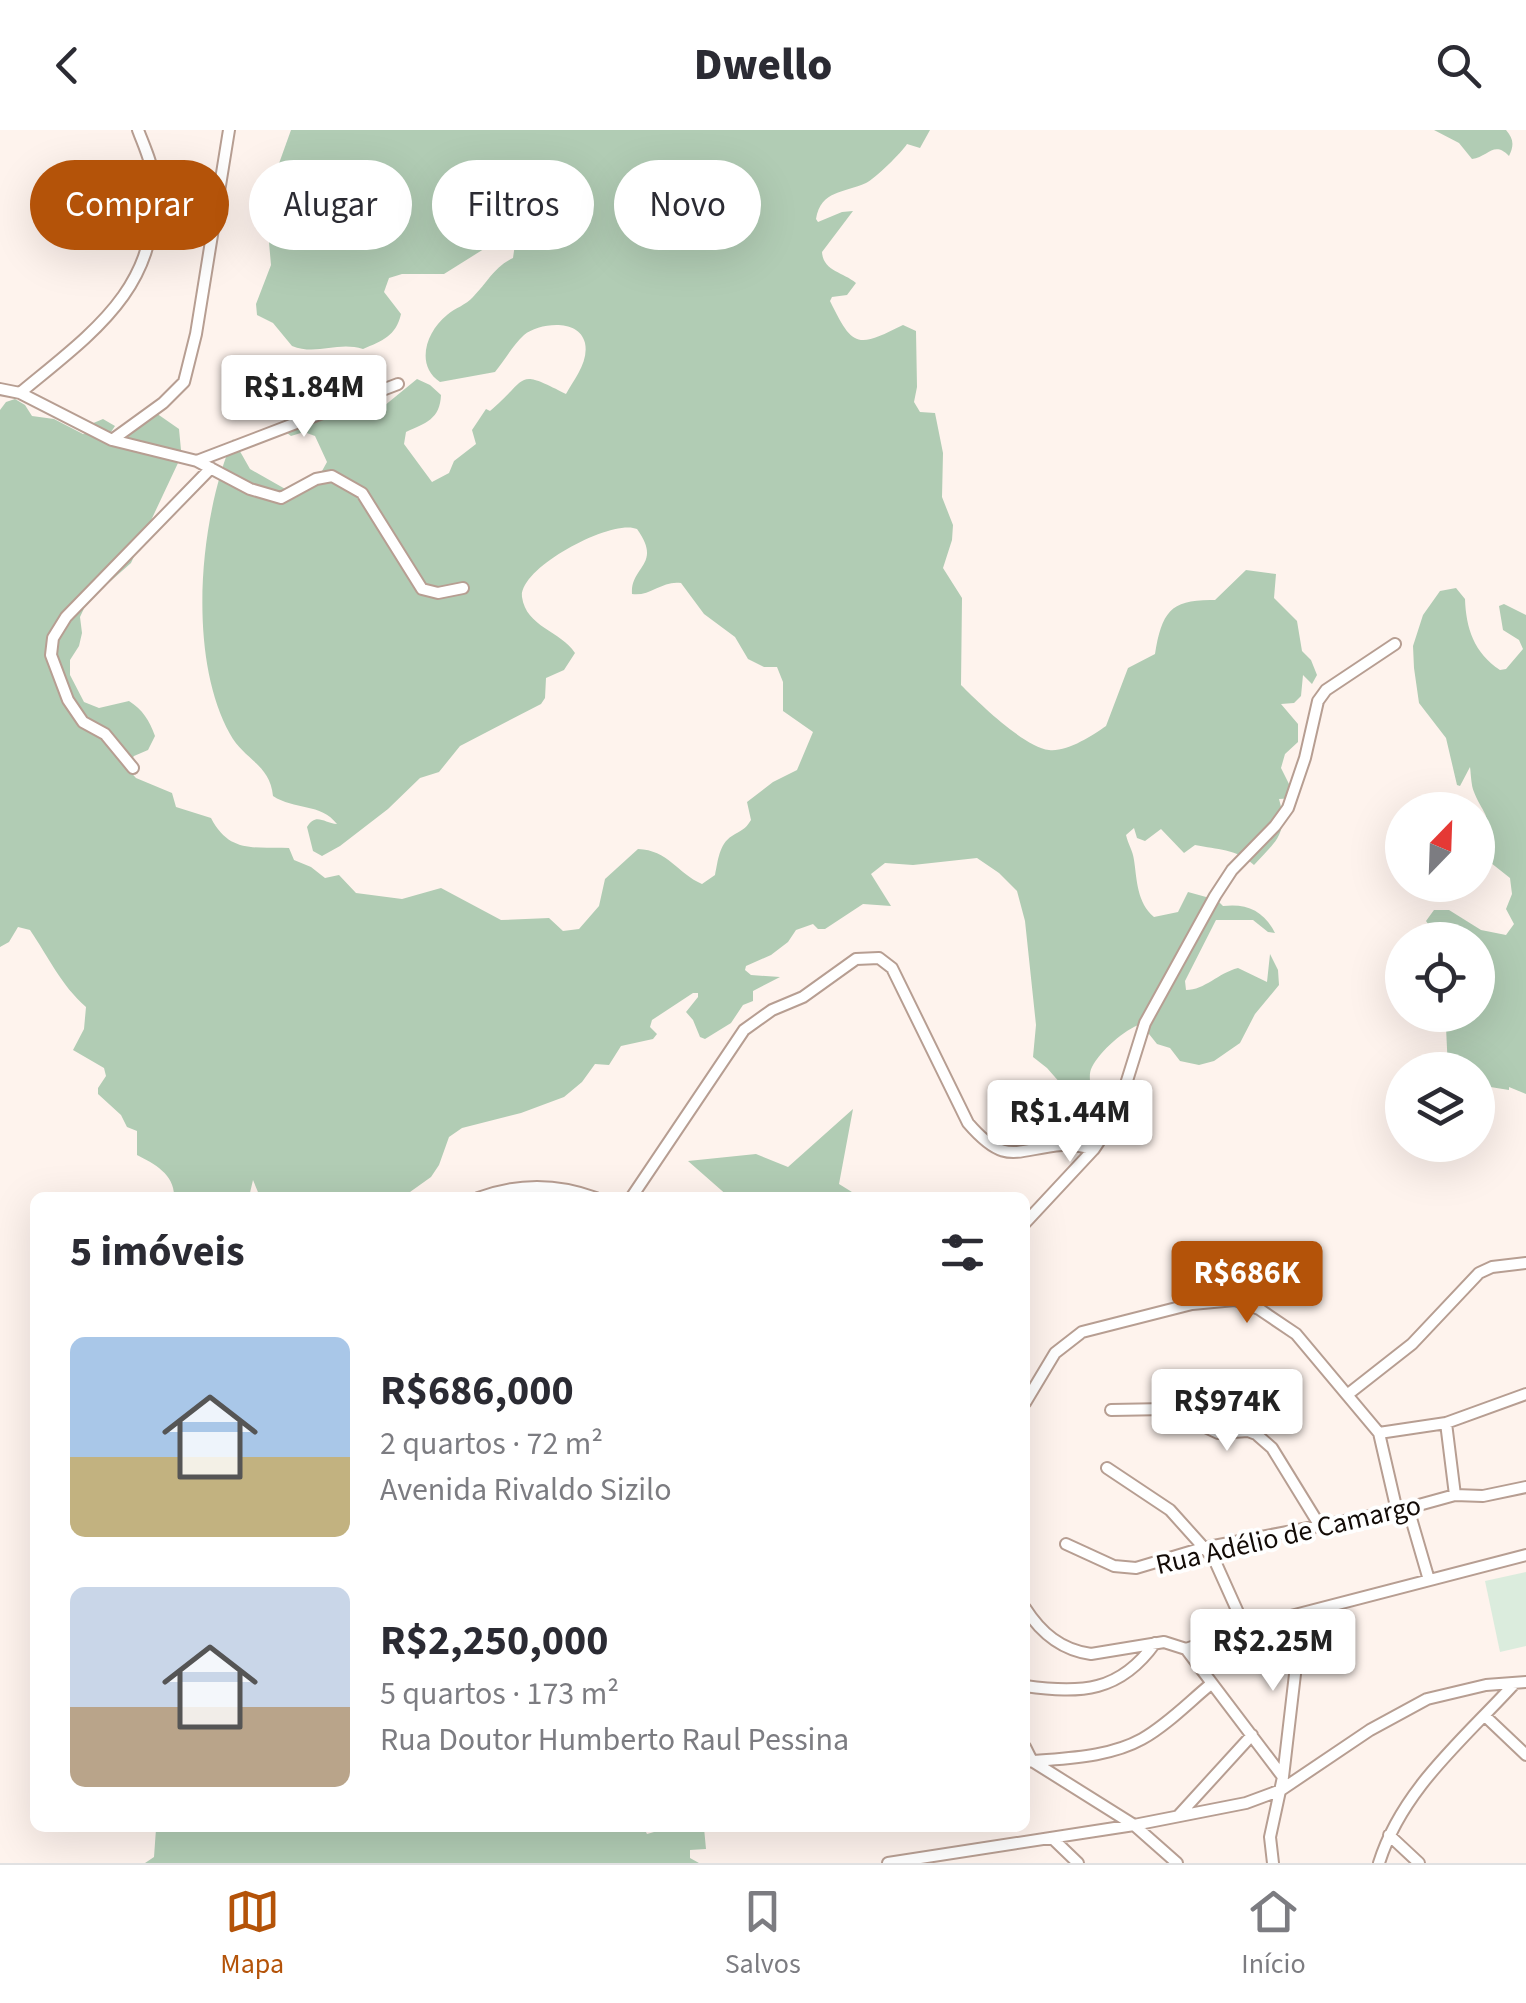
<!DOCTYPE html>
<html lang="pt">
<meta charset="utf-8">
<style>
body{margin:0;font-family:"Source Sans 3",sans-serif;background:#f7f7f7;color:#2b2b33;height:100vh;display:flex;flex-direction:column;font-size:38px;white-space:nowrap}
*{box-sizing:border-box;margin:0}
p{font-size:32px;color:#7c7c81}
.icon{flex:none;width:55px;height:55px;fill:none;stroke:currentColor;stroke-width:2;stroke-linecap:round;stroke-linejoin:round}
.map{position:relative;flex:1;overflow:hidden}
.details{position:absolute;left:30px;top:1062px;width:1000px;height:640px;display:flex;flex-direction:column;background:#fff;border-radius:15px;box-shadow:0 10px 40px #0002}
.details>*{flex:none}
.top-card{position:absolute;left:30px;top:30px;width:1000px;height:90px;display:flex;gap:20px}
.needle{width:65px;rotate:23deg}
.buttons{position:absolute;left:1385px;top:662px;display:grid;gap:20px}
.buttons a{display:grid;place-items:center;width:110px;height:110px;border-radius:50%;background:#fff;box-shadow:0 10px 40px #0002;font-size:50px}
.price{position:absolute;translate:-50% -85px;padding:0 22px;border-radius:10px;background:#fff;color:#222;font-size:32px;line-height:65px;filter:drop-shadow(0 2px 5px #0008)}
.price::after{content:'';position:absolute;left:50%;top:60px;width:30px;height:22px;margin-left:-15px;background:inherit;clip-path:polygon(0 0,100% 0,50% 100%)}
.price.selected{background:#b45309;color:#fff}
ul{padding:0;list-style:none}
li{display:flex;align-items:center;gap:30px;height:250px;padding:0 40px}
li span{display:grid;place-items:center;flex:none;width:280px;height:200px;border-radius:15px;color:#555}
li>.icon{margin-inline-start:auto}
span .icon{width:120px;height:120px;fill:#fffc;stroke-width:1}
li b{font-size:42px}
h2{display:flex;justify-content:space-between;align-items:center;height:120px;padding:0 40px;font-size:42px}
.pill{padding:0 35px;border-radius:45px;background:#fff;box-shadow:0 10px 40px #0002;font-size:35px;line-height:90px}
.pill.selected{background:#b45309;color:#fff}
header{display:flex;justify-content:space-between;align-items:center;height:130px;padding:0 40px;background:#fff;font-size:45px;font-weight:800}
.tabs{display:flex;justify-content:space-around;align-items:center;height:140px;border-top:2px solid #e1e1e2;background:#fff;font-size:28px;color:#7c7c81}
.tabs a{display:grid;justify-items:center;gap:5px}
.tabs .selected{color:#b45309}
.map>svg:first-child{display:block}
.green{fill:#dbecdd}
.forest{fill:#b1ccb4}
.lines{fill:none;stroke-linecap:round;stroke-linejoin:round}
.minor-casing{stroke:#b79e92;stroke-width:14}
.minor{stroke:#fff;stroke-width:10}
.labels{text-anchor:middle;stroke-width:8;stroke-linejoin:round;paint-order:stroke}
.street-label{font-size:28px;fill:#130b07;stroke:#fff}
</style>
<header><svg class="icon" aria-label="back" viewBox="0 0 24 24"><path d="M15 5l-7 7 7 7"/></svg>Dwello<svg class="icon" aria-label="search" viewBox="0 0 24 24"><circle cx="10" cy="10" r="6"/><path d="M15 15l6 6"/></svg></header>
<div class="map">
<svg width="1526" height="1733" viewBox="0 0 1526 1733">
<rect width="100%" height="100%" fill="#fef3ed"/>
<path class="green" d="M 1526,1442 L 1526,1516 L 1500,1522 L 1485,1451 Z"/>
<path class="forest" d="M 291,0 L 930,0 L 920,18 L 907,14 C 902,22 875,49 866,53 C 844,63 821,60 816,89 L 818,92 L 842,82 L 853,81 L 822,122 C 823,141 843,142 856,153 L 847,165 L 832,167 L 830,171 C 853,218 857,218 903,195 L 916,201 L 917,257 L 914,272 L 920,282 L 935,283 L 943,323 L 942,367 L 953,395 L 952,410 L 943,438 L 962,468 L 961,555 C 979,573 1024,617 1049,620 C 1067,622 1092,606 1106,596 L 1128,538 L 1155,524 C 1162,481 1171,469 1215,470 L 1246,440 L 1276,444 L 1274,468 L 1297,491 L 1302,521 L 1311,530 L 1317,545 L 1312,554 L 1303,545 L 1301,566 L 1294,573 L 1281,574 L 1298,594 L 1298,612 L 1285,624 L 1281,638 L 1296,668 L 1279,669 C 1289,704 1276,711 1254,735 C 1235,718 1218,720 1195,715 L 1184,723 L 1161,699 L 1145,711 L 1137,708 L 1134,698 L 1126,705 C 1128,714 1133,721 1134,730 C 1137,750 1137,773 1154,787 L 1178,782 L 1188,762 L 1217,770 L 1223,776 C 1247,773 1264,781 1275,803 L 1268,802 L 1253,790 L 1216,790 L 1185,851 L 1186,860 C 1205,860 1218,843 1238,838 L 1267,852 L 1270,824 L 1278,840 L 1279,855 L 1255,884 L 1240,913 L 1214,931 L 1199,935 L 1180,931 L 1170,918 L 1157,914 L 1141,894 C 1124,900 1101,920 1092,937 C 1087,946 1092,960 1093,969 L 1088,977 L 1083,979 L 1047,938 L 1033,927 L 1036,895 L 1025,791 L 1017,761 L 999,743 L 977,728 L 913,735 L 885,733 L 871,744 L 891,776 L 863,774 L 825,799 L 818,799 L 813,794 L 796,800 L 788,812 L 771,825 L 746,836 L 745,840 L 751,845 L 780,847 L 753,861 L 753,871 L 743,875 L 731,893 L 705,909 L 700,907 L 693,890 L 686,882 L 698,867 L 698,863 L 693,863 L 652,890 L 650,897 L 657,904 L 653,909 L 621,916 L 609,935 L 595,934 L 582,952 L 564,967 L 521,983 L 462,998 L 449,1007 L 439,1035 L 431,1047 L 403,1067 L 260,1067 L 253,1050 L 249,1067 L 174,1067 C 175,1045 155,1034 137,1025 L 137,1001 L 127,997 L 121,985 L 98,964 L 98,958 L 106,946 L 104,938 L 73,920 L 84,899 L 86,877 C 61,855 49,828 30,800 L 18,797 L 9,812 L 0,817 L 0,280 L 6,272 L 15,269 L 25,275 L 32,286 L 54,289 L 83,304 L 88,303 L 91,294 L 103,289 L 115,296 L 107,308 L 156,283 L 179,299 L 181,320 L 178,333 L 131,433 L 87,472 L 80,487 L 82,503 L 79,516 L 70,530 L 70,545 L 84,572 L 99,578 L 129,571 C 143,580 149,590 155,606 L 148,620 L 134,626 L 126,637 L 136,648 L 172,663 L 176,677 L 211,688 C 230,725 257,716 289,718 L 294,730 L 311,737 L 325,748 L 339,745 L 356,763 L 402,769 L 441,758 L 501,790 L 549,788 L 563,801 L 579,799 L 599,776 L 605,749 L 638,719 C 668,720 677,743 702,754 L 715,745 C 718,731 719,714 732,706 C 741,700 745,700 751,690 L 747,672 L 773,652 L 797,640 L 813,602 L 783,581 L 783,552 L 777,537 L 764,537 L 748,529 L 735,507 L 704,484 L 681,453 C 663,450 649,467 632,464 C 630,436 663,435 637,399 C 613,388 519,437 522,467 C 526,497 561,501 575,523 L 564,540 L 546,548 L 545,568 L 541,574 L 460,616 L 439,642 L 420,648 L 388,679 L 340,716 L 322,726 L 313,721 L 307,697 C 316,682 324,693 337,694 C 321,673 294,680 273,666 C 270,634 244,630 230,604 C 187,526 199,389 233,309 L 250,339 L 287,360 L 322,341 L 327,332 L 315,306 L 304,302 L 291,306 L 287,303 C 291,291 313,268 327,268 C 340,268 352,280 361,288 L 379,287 L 384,276 L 417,249 L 430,255 L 441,265 C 440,289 426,293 406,302 L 404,314 L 432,352 L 449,343 L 454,331 L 476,314 L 472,300 L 486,279 L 490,281 C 530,247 515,238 566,264 C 574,249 589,232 585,213 C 579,188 539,193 524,205 C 513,215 504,231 495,242 L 440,252 C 415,235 426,202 447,185 C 455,178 466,175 473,167 C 488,152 493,138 513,128 L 515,114 L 503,107 L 444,144 L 402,144 L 389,148 L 384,162 L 401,184 C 396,206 382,211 363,219 C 337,211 317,226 292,216 L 273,193 L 257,185 L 256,174 L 271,135 L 268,101 L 272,53 Z
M 1434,0 L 1506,0 C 1514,9 1514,16 1509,26 C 1494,10 1488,27 1472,29 L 1459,13 Z
M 1456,458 L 1465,469 C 1466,498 1474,523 1500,540 L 1506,539 L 1523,519 L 1519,510 L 1503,500 L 1499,476 L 1504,474 L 1526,485 L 1526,964 L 1509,957 L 1509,960 L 1478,955 L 1478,940 L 1448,940 L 1446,897 L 1440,885 L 1478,885 L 1478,810 L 1433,810 L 1435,804 L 1426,791 L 1434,780 L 1449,780 L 1481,800 L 1506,805 L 1514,794 L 1506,779 L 1512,764 L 1510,748 L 1486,729 L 1481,715 C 1494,685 1484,687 1474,662 C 1471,655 1471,644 1470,637 L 1460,656 L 1457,655 L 1446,608 L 1419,573 L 1414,538 L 1413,516 L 1423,485 L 1440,461 Z
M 853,979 L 839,1054 L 860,1067 L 729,1067 L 688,1031 L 756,1024 L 788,1037 Z
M 148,1698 L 644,1698 L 647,1704 L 668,1698 L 704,1698 L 706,1719 L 690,1720 L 690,1728 L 699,1733 L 145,1733 L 154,1727 L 156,1699 Z"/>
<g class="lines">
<g class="minor-casing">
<path id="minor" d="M 0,259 L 20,263 L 112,310 L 197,331 L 250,359 L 281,368 L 316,349 L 332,346 L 362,363 L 422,459 L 438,463 L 463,458
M 20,263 C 92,203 161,158 154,52 C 153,35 144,16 138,0
M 112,310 L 163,273 L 184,252 L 196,204 L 229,0
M 197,331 L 398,254
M 133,638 L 105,604 L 83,592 L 68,570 L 51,525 L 53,508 L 66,487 L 211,338
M 478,1068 C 518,1053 556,1053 596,1068
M 631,1068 L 744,900 L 772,880 L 803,867 L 856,829 L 879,828 L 892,838 L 968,993 C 1006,1037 1015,1019 1062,1015 C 1073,1014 1084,1017 1094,1019 L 1116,986 L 1145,893 L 1215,766 L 1232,740 L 1275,696 L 1288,678 L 1305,628 L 1318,571 L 1326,560 L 1395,514
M 1025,1093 L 1094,1019
M 1347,1265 L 1412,1214 L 1479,1143 L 1492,1137 L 1526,1133
M 1025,1273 L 1055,1223 L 1082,1202 L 1192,1174 L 1235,1170 L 1259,1179 L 1296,1204 L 1379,1303 L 1397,1381
M 1111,1280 L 1167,1279 L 1218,1303 L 1248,1301 L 1256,1304 L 1272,1318 L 1320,1396
M 1446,1293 L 1455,1365
M 1379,1303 L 1446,1293 L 1526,1264
M 1107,1338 L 1170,1380 L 1214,1429 L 1245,1498 L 1526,1425
M 1408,1378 L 1429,1450
M 1066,1414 L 1114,1436 L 1136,1438 L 1203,1418 L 1397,1381 L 1455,1365 L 1483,1366 L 1526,1357
M 1025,1478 C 1041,1503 1061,1520 1091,1524 L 1164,1512 L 1186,1519 L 1283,1647 L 1270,1707 L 1273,1733
M 1186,1519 L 1226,1505
M 1025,1556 C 1081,1564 1120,1562 1155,1513
M 1485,1586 L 1526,1625
M 1025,1617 L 1032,1631 L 1134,1695 L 1177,1733
M 1025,1632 C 1063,1628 1108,1628 1142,1609 C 1167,1595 1189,1572 1211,1554
M 1283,1647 L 1302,1484
M 1179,1685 L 1252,1605
M 1389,1705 L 1419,1733
M 1052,1708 L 1078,1733
M 888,1733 L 1134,1695 L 1246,1673 L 1281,1660 L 1370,1600 L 1427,1569 L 1486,1555 L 1526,1552
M 1379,1733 C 1402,1659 1464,1609 1515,1553"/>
</g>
<use href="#minor" class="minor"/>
</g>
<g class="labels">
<g class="street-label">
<text transform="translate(1288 1404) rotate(-13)" y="10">Rua Adélio de Camargo</text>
</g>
</g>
</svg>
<div class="buttons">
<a><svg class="needle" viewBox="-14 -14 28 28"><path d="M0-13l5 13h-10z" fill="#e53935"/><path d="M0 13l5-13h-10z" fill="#7c7c81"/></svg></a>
<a><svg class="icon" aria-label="locate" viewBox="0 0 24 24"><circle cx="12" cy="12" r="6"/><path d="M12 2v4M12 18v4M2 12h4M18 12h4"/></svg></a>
<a><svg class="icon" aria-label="layers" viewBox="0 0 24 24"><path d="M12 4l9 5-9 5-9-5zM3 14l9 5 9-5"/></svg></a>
</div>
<b class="price" style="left:304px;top:310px">R$1.84M</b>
<b class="price" style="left:1070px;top:1035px">R$1.44M</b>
<b class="price selected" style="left:1247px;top:1196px">R$686K</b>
<b class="price" style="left:1227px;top:1324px">R$974K</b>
<b class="price" style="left:1273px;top:1564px">R$2.25M</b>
<div class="top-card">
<a class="pill selected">Comprar</a>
<a class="pill">Alugar</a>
<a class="pill">Filtros</a>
<a class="pill">Novo</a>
</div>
<section class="details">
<h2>5 imóveis<svg class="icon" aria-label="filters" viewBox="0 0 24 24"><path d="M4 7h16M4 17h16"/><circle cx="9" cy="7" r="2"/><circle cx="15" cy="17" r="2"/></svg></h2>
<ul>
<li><span style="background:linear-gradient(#a9c7e8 60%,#c2b280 0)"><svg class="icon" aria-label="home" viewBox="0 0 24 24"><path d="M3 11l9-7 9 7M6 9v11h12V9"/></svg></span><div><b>R$686,000</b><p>2 quartos · 72 m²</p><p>Avenida Rivaldo Sizilo</p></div></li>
<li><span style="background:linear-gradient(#c9d6e8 60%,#b9a48a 0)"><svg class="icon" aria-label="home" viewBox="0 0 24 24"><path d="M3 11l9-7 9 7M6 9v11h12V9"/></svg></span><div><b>R$2,250,000</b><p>5 quartos · 173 m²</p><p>Rua Doutor Humberto Raul Pessina</p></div></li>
</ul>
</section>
</div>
<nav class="tabs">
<a class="selected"><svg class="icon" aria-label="map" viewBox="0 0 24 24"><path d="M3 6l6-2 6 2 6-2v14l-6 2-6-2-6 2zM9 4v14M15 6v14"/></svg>Mapa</a>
<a><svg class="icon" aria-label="saved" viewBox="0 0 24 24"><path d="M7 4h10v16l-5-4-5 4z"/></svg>Salvos</a>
<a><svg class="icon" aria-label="home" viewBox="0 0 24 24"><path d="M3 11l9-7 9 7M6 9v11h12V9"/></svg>Início</a>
</nav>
